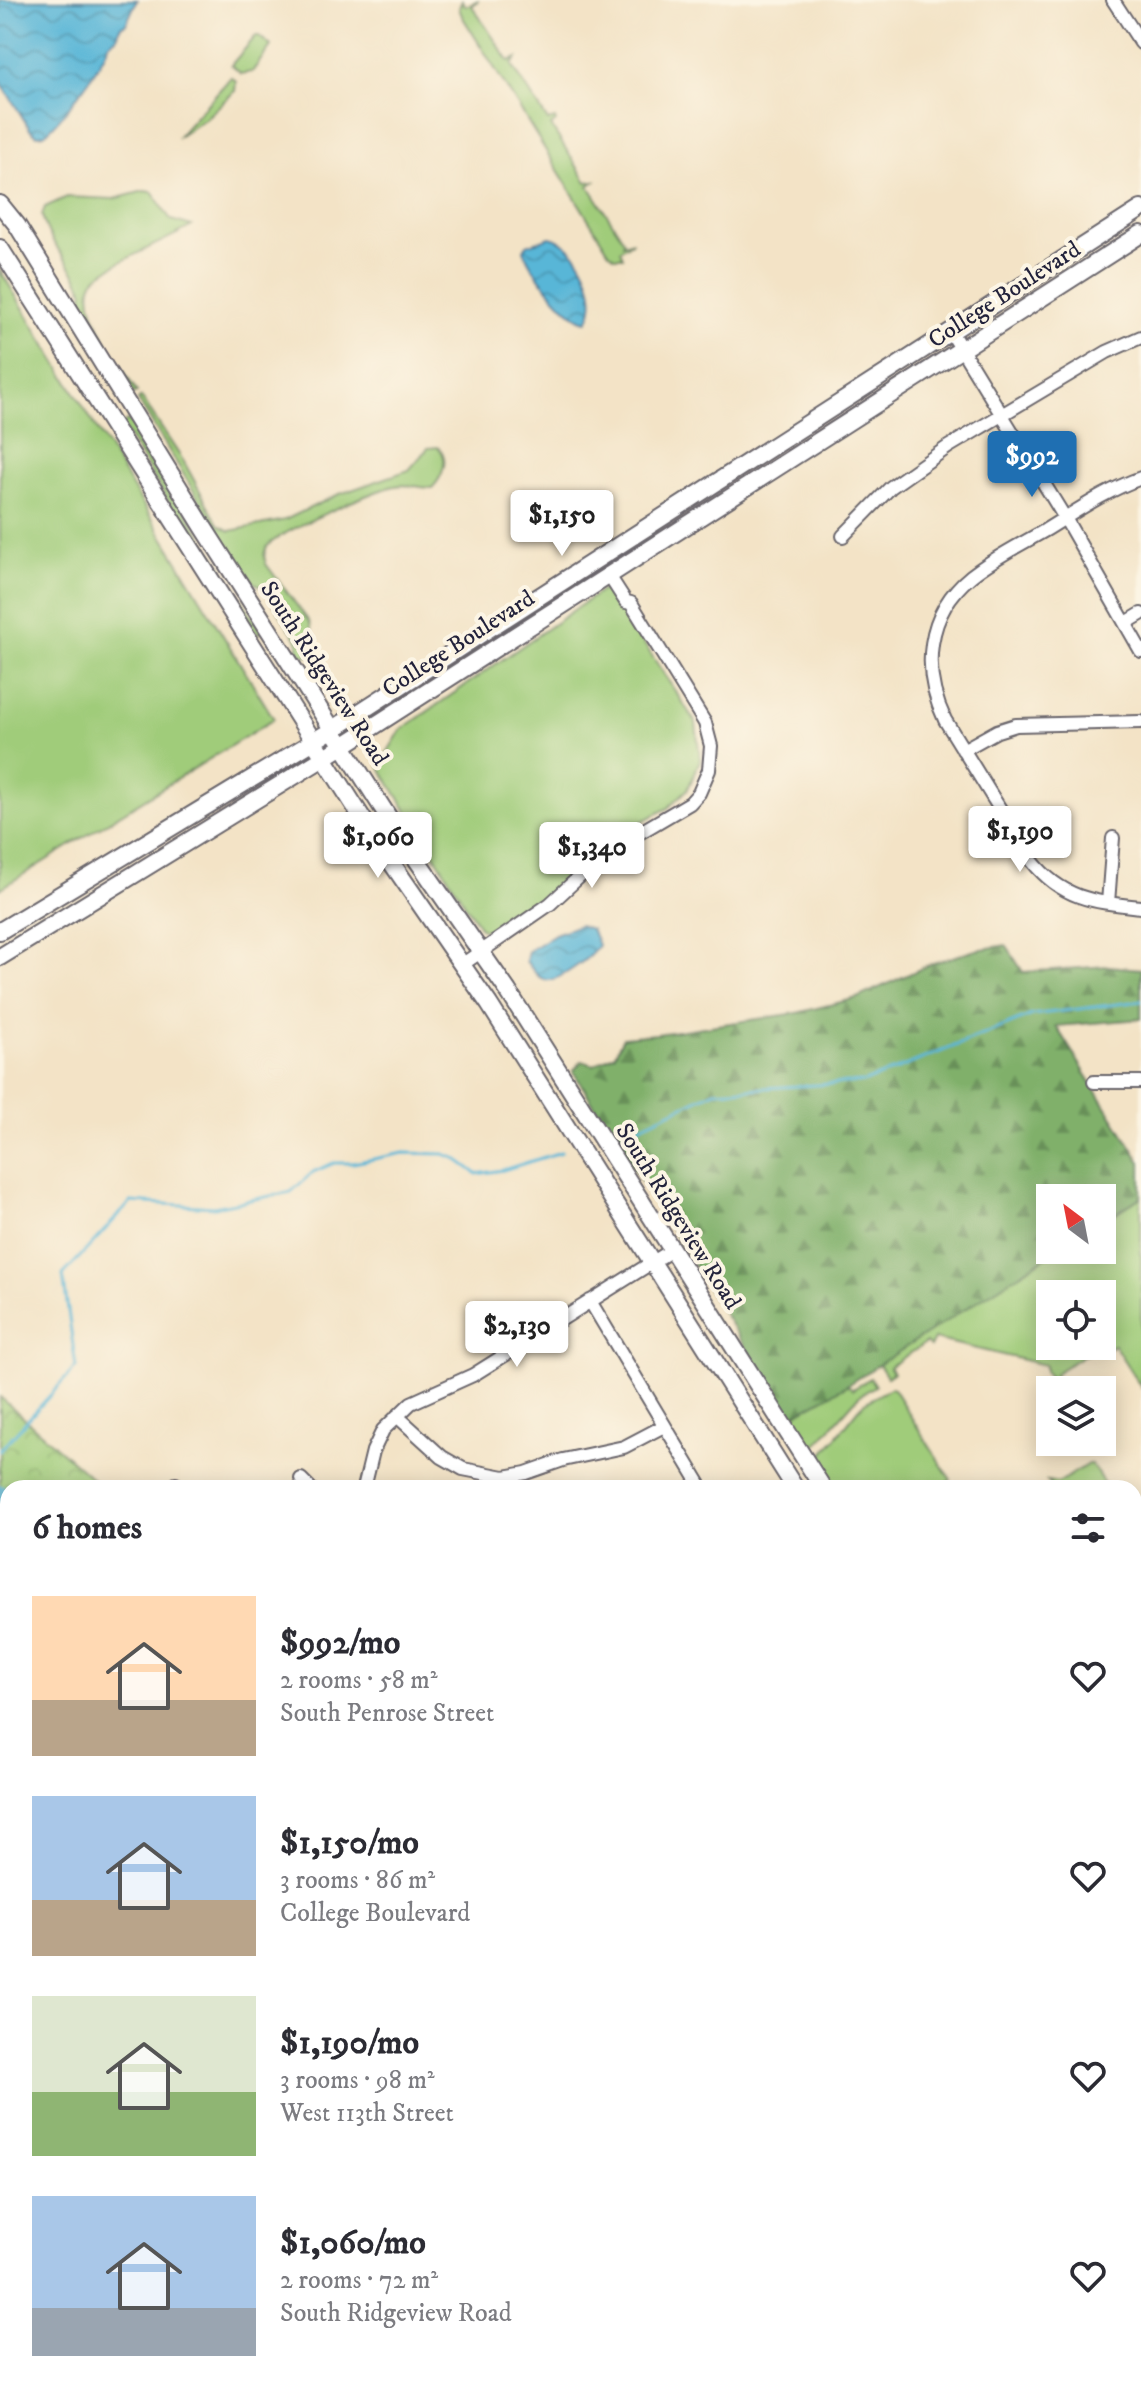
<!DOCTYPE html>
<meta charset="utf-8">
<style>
body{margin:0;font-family:"IM FELL DW Pica",serif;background:#f7f7f7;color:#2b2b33;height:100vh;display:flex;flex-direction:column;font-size:30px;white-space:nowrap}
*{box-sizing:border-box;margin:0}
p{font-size:26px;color:#7c7c81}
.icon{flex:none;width:44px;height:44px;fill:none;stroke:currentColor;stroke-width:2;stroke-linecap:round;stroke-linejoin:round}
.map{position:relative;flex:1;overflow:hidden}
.panel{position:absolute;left:0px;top:1480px;width:1142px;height:914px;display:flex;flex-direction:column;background:#fff;border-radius:24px 24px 0 0;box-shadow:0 4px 20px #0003}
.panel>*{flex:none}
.needle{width:52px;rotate:328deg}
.fabs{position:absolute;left:1036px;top:1184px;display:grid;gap:16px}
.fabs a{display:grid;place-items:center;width:80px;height:80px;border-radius:0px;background:#fff;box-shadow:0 4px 20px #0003;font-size:40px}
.price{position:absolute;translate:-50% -68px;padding:0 18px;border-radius:8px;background:#fff;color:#222;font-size:26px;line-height:52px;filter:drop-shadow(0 2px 4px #0008)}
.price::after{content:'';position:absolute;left:50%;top:48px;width:24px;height:18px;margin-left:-12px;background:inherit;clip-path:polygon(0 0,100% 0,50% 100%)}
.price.active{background:#1f6fb2;color:#fff}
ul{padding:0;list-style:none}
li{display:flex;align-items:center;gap:24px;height:200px;padding:0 32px}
li span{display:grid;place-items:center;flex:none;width:224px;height:160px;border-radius:0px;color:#555}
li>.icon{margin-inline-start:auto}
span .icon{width:96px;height:96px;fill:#fffc;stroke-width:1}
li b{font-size:34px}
h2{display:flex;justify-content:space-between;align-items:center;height:96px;padding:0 32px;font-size:34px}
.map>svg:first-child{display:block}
.grass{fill:#a0cc7a;stroke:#61775a;stroke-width:2}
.forest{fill:url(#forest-firs);stroke:#516952;stroke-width:2}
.park{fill:url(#park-crowns);stroke:#61775a;stroke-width:2}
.water{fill:url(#water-waves);stroke:#3e6c89;stroke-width:2}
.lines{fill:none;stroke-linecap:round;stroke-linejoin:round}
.stream{stroke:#59b6d7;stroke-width:3}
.river{stroke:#59b6d7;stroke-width:16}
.minor-casing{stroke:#6b666c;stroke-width:16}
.major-casing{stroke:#6b666c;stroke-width:20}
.minor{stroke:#fff;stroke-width:12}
.major{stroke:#fff;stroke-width:16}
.labels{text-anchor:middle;stroke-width:8;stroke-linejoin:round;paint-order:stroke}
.street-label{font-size:24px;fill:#22223b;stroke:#fcf5e5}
</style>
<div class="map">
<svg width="1141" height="2393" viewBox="0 0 1141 2393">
<defs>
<pattern id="forest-firs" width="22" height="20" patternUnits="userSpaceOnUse" patternTransform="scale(2)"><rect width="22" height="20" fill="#80b06a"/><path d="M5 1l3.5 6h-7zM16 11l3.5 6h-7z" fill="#688f58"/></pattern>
<pattern id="park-crowns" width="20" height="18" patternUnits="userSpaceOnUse" patternTransform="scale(2)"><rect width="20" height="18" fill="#a0cc7a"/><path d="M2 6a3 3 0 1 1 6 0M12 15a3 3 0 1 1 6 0" fill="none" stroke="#8aaf6a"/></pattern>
<pattern id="water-waves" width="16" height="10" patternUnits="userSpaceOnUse" patternTransform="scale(2)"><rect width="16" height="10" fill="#59b6d7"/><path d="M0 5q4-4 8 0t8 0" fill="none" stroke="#4994b0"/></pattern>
</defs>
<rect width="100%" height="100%" fill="#fcf5e5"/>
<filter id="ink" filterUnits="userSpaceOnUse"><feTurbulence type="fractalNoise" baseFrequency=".0125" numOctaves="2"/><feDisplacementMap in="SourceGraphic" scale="16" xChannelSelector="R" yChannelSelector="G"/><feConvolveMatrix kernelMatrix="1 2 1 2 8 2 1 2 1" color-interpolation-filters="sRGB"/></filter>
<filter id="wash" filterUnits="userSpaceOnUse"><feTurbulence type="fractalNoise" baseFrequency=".006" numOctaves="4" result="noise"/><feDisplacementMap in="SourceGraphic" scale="32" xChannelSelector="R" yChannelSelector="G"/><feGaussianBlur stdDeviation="1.8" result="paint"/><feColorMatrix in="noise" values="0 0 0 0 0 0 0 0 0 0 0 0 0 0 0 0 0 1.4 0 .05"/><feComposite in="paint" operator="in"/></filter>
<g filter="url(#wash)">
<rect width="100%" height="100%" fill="#f3e3c6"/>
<path class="grass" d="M 462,0 L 466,6 L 479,0 L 472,6 L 509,61 L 517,58 L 512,65 L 548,121 L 555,119 L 556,122 L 551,126 L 587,182 L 595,181 L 589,186 L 624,241 L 623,244 L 633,241 L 620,250 L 623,257 L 615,257 L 609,252 L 462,16 L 459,8 Z
M 256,36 L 259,36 L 271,46 L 252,72 L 241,74 L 231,65 Z
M 231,77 L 236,81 L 235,91 L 206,118 L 177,138 Z
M 144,191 L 152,192 L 171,220 L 192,226 C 172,238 105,266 94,280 C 77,306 123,370 137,392 L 133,394 L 101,340 L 97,325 L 82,298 L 84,292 C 75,265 50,248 42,215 L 45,207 L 67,197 L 114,199 Z
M 0,270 L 274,719 L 0,889 Z
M 141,397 L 184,462 L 218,524 L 230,531 L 285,520 L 337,495 L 409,470 L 428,448 L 438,447 C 450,458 443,477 432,488 C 420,488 407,483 395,486 C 377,489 276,533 267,547 C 263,553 264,558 266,564 L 310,623 L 313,637 L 311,654 L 313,655 L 301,656 L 297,649 L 299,643 C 287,623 275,608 265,588 L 254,583 L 239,565 L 138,400 Z
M 128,421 L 131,423 L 262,632 L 259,634 L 241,618 L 121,425 Z
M 607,587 L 696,723 L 700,760 L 688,789 L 668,808 L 609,838 L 547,896 L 490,932 L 480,928 L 379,766 L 401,730 Z
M 1141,1197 L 1141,1387 L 1114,1345 L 1108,1348 L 1102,1344 L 1102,1294 L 1050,1294 L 1050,1346 L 1098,1346 L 1054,1374 L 1057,1380 L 1054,1382 L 1045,1372 L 1045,1365 L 934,1339 L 930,1347 L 926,1343 L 889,1367 L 893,1373 L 887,1377 L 878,1363 L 1057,1250 L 1102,1250 L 1102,1222 Z
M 870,1378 L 875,1386 L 859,1396 L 814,1447 L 809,1449 L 789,1418 L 847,1385 L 853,1389 Z
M 892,1387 L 951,1480 L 938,1488 L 834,1488 L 817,1461 L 863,1404 Z
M 1088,1464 L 1091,1464 L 1107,1488 L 1052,1488 L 1047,1481 L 1058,1483 Z
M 1141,2146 L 1141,2261 L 1134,2266 L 1134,2150 Z"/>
<path class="forest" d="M 1006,945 L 1023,972 L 1108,966 L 1141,969 L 1141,1019 L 1056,1026 L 1141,1162 L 1141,1197 L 1102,1222 L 1102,1198 L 1050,1198 L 1050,1250 L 1057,1250 L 847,1385 L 789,1418 L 573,1071 L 582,1061 L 594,1065 L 615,1054 L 623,1037 L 657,1034 L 797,1013 L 857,998 L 933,963 L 976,950 Z"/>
<path class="park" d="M 0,1397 L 103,1488 L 8,1488 L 8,2386 L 52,2386 L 53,2393 L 0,2393 Z"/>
<path class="water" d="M 0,0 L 137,0 L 126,24 L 120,27 C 117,40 118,36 108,44 C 107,59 58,125 44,134 L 37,135 L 30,129 L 0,81 Z
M 550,237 C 579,243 604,297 587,321 C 569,319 528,268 524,250 L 527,245 Z
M 579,925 L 591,929 L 598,945 C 593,956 557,983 545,980 C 537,978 531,967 526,961 L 528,951 L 555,934 Z"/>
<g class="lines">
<path class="stream" d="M 624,1134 L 715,1091 L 865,1082 L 1032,1015 L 1141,1001
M 0,1450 L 76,1367 L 63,1275 L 131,1202 L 214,1207 L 291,1192 L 313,1172 L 334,1163 L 353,1163 L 404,1153 L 444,1154 L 455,1158 L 477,1174 L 503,1170 L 561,1152"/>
<path class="river" d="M 0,1493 L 8,1503
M 0,1590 L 8,1585
M 0,1693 L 8,1696
M 0,2326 L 8,2294"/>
</g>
</g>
<g filter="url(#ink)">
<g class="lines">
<g class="minor-casing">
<path id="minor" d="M 1113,0 L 1141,43
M 951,332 L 1065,518 L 1141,651
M 1141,478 C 1107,490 1075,512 1044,531 C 1020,545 993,558 971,576 C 926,613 921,670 945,720 L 1032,861 C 1063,900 1095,902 1141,907
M 843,536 L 891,487 L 948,447 L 1107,352 L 1141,337
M 1126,623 L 1141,614
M 963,750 L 997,731 L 1016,725 L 1141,722
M 1108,903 L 1113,838
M 463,964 L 550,904 L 605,853 L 690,803 L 699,793 L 709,770 L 711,746 L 705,723 L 631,603 L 626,602 L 608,574
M 1094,1082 L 1141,1082
M 590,1301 L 702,1488
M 397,1416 L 442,1457 L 463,1469 L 504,1477 L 526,1473 L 563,1460 L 624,1447 L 664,1426
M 301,1479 L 310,1488
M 176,1484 L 178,1488
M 364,1488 L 373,1451 L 383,1430 L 411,1403 L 473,1375 L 672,1250
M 1134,1672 L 1141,1683
M 1134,1885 L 1141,1881
M 1134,2080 L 1141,2076
M 1134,2277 L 1141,2273
M 105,2386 L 105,2393
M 234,2386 L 235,2393
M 407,2393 L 419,2386
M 632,2393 L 644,2386
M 949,2393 L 960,2386"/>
</g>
<g class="major-casing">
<path id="major" d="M 0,204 L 17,225 L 204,528 L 401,837 L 508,991 L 823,1488
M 0,248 L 382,849 L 489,1004 L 795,1488
M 0,931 L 332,730 L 1141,209
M 0,957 L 343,746 L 1141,234
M 1134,1983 L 1141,1994
M 1134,2026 L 1141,2037"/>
</g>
<use href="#minor" class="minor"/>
<use href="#major" class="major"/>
</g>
</g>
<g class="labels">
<g class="street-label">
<text transform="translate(1004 294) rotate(-33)" y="8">College Boulevard</text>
<text transform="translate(458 643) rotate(-33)" y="8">College Boulevard</text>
<text transform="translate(325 673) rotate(57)" y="8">South Ridgeview Road</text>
<text transform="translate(679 1216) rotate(58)" y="8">South Ridgeview Road</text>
</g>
</g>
</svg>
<div class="fabs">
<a><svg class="needle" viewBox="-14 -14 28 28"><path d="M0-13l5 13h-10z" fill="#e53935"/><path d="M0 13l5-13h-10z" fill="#7c7c81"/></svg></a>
<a><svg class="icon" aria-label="locate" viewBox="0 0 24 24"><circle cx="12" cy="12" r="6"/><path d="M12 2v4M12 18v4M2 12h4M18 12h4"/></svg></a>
<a><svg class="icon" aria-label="layers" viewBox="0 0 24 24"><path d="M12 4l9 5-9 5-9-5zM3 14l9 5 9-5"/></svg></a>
</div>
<b class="price active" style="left:1032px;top:499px">$992</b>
<b class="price" style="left:562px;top:558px">$1,150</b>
<b class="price" style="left:1020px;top:874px">$1,190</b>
<b class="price" style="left:378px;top:880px">$1,060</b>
<b class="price" style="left:592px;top:890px">$1,340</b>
<b class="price" style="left:517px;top:1369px">$2,130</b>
<section class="panel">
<h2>6 homes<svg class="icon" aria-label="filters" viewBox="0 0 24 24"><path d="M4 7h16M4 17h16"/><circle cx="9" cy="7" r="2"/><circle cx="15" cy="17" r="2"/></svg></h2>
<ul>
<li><span style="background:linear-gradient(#ffd9b3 65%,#b9a48a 0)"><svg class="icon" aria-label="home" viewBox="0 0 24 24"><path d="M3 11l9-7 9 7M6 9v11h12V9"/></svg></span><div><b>$992/mo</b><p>2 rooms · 58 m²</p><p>South Penrose Street</p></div><svg class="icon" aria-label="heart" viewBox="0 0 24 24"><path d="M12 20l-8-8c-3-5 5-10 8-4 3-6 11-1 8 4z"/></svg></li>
<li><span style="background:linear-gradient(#a9c7e8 65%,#b9a48a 0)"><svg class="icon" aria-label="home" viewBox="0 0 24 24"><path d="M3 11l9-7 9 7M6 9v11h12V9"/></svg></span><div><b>$1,150/mo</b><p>3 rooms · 86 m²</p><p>College Boulevard</p></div><svg class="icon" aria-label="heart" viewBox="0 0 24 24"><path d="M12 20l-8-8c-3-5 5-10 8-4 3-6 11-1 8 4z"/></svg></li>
<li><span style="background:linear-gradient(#dfe7d0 60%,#8fb573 0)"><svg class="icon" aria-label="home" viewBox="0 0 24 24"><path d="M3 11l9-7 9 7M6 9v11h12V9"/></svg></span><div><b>$1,190/mo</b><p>3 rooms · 98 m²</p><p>West 113th Street</p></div><svg class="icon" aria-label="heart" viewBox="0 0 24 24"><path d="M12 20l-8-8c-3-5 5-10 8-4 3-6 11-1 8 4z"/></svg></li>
<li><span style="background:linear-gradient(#a9c7e8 70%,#9aa5b1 0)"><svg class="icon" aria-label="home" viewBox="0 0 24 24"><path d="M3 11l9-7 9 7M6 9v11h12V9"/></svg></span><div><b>$1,060/mo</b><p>2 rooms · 72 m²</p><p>South Ridgeview Road</p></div><svg class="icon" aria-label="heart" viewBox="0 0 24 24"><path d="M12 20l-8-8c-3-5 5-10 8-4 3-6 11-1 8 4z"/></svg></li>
</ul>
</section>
</div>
